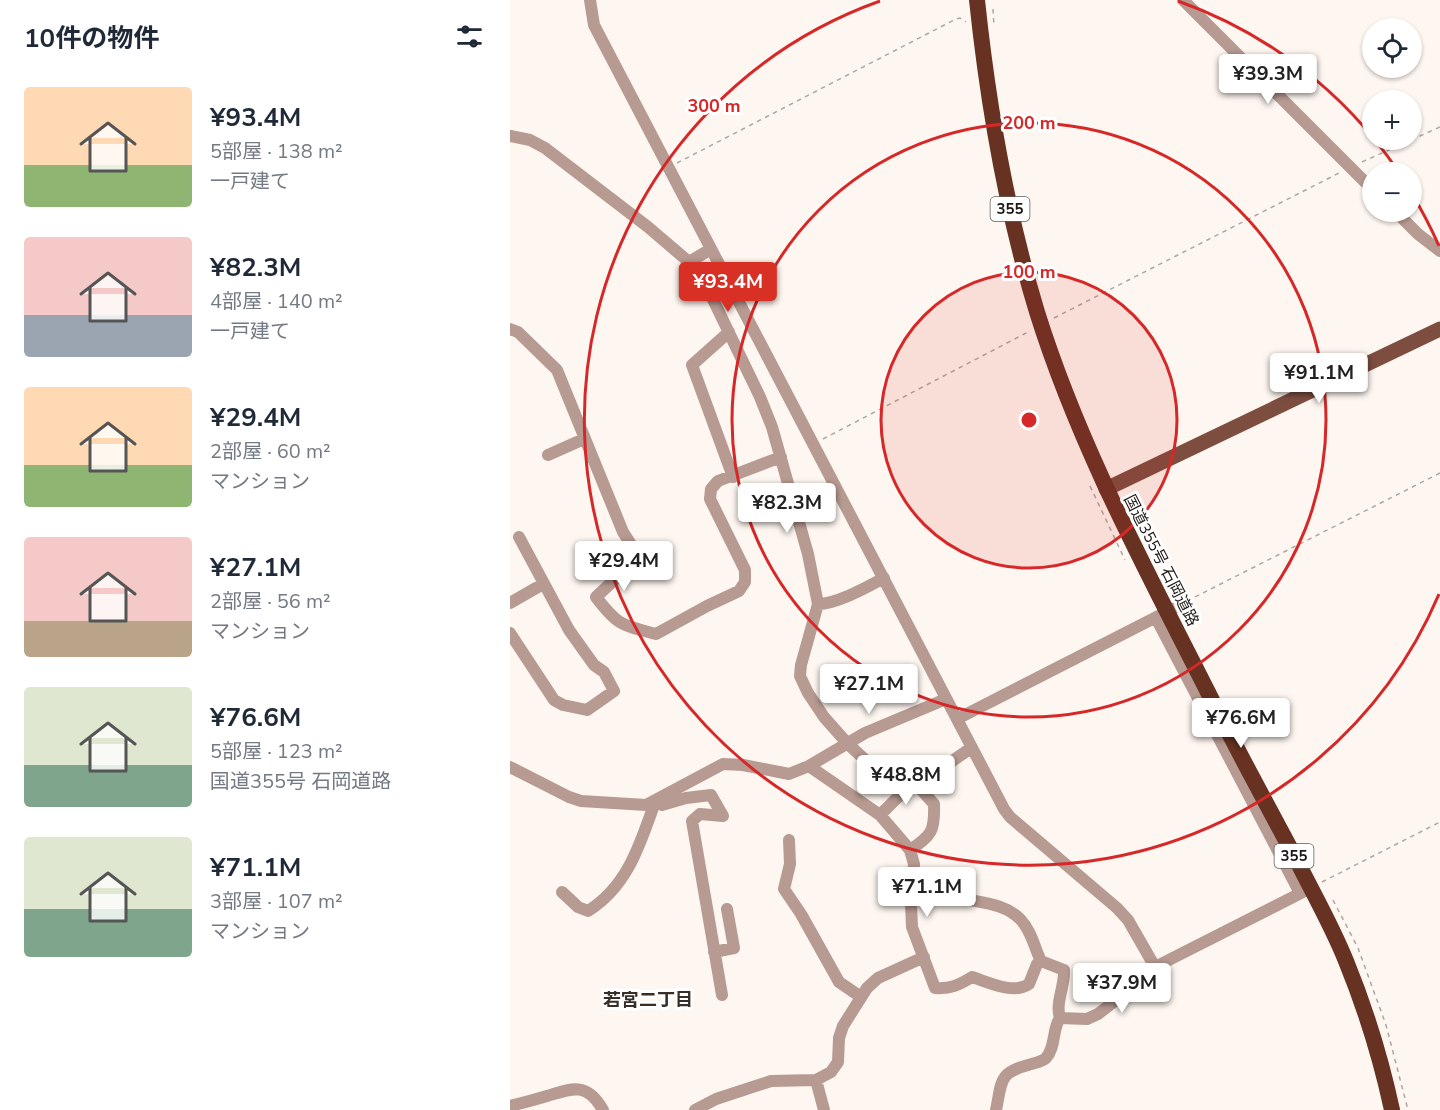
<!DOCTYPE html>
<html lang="ja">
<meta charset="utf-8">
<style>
body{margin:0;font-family:"Nunito Sans","Noto Sans JP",sans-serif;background:#f6f6f7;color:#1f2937;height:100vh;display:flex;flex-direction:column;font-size:22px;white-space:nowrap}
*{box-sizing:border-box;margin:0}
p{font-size:20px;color:#747a83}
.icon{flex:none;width:33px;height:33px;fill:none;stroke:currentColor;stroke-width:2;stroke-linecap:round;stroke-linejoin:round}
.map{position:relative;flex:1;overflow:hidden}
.details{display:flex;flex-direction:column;background:#fff;width:510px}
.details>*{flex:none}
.tools{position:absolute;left:852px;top:18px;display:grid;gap:12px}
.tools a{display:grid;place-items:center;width:60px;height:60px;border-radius:50%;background:#fff;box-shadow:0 2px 4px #0004;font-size:30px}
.price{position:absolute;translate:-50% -51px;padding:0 14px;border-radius:6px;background:#fff;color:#222;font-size:20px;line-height:39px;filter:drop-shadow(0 2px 3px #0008)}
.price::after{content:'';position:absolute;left:50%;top:36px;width:18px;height:14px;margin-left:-9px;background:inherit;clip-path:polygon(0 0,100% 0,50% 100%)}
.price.current{background:#d93025;color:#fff}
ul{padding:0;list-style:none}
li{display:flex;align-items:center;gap:18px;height:150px;padding:0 24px}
li span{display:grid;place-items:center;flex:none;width:168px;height:120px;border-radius:6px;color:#555}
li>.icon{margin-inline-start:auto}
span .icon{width:72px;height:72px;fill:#fffc;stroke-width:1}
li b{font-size:26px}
h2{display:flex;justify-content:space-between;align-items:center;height:72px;padding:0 24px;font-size:26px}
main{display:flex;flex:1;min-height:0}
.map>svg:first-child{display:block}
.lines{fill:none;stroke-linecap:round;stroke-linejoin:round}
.path{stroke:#aea7a2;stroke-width:1.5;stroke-dasharray:4.5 4.5;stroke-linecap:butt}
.minor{stroke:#b79a91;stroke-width:12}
.major{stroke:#7d4d3f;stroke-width:15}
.highway{stroke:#673221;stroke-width:16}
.ring{fill:none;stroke:#d62828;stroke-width:3}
.labels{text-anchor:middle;stroke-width:6;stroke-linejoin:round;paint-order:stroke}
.shield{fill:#fff;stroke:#615d5b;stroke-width:1.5}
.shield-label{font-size:15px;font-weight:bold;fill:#1d1815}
.street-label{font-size:16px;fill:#1d1815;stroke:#fff}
.neighbourhood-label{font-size:18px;font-weight:bold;fill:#382d27;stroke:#fff}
.centre{fill:#d62828;stroke:#fff;stroke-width:3}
.ring-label{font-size:18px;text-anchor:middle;font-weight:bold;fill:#d62828;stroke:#fff;stroke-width:6;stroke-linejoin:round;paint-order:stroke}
</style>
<main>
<section class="details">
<h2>10件の物件<svg class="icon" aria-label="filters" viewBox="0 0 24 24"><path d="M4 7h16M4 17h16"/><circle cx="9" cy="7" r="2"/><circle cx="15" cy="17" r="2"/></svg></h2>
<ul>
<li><span style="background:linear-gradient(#ffd9b3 65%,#8fb573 0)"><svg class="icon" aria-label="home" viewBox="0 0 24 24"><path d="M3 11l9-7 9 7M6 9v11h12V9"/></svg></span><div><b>¥93.4M</b><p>5部屋 · 138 m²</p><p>一戸建て</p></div></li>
<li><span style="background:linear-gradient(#f6c9c9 65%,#9aa5b1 0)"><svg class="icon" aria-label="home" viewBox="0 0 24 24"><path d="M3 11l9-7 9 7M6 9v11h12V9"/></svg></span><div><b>¥82.3M</b><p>4部屋 · 140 m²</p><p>一戸建て</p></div></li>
<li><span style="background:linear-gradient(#ffd9b3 65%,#8fb573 0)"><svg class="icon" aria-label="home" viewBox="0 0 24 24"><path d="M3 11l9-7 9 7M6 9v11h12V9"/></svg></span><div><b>¥29.4M</b><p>2部屋 · 60 m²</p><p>マンション</p></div></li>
<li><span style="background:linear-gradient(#f6c9c9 70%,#b9a48a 0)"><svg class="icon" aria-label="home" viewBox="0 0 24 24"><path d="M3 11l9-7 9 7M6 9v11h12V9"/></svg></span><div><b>¥27.1M</b><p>2部屋 · 56 m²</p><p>マンション</p></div></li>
<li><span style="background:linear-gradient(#dfe7d0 65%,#7fa58c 0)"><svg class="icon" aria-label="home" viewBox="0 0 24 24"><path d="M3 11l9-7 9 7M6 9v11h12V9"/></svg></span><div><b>¥76.6M</b><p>5部屋 · 123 m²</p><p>国道355号 石岡道路</p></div></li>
<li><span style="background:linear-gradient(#dfe7d0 60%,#7fa58c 0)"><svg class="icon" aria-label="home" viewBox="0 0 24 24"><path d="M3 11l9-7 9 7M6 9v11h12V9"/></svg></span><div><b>¥71.1M</b><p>3部屋 · 107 m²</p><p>マンション</p></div></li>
</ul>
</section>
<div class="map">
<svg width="930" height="1110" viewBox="0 0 930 1110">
<rect width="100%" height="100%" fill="#fef6f0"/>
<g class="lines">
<path class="path" d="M 483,9 L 484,27
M 852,162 L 930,127
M 167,163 L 446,19 L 450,18 L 456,22
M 544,318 L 831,172
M 313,439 L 518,332
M 580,486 L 615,560
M 625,515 L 626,509
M 677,601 L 930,473
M 812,882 L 930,822
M 823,900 L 848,948 L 876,1025 L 898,1110"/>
<path class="minor" d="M 80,0 L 84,25 L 494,809 L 500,817 L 607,908 L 618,920 L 645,967
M 673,0 L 862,189
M 0,136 L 20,140 L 35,148 L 138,227 L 179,262 L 196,285 L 250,397 L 262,427 L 298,554 L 308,604 L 291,665 L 290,676 L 298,693 L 314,717 L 337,743 L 368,772 L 394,791 L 405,787 L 461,748
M 886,212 L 908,234 L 930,251
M 179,262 L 201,249
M 0,329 L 8,332 L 47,370 L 113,532 L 129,557 L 86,597 C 108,626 112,625 146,634 L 197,606 L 229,591 L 235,582 L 235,570 L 200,499 L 201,489 L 208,481 L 271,457
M 219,332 L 182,365 L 223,477
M 38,455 L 74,439
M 0,603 L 33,584
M 308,604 C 327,604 357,587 374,578
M 646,618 L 790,893
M 0,633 L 44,700 L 53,705 L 77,710 L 104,691 L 94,672 L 84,665 L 59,630 L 9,537
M 447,719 L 668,606
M 299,766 L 370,815 L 400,850 L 404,864 L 401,904 L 402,927 L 425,988 C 441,989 449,985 462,977 C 478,982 504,995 519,984 L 527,964 L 531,961
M 0,767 L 59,797 L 71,801 L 136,805 L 213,764 L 233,765 L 279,774 L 299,766 L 355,733 L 436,699
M 370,815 L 394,791
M 279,840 L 280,864 L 274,889 L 291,914 L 329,982 L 351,997
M 400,850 C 422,835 425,831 424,804 L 407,785
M 403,881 C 417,886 432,892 446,897 C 468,903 494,902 511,920 C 522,932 524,947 531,961 L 554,970 C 555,986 545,1003 550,1018 C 542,1029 546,1047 536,1058 C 532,1062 524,1063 518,1065 C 488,1073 492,1082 486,1110
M 52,892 L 68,907 L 78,911 C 118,886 130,844 145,802 L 152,805 L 176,798 L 201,795 L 213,816 L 190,814 L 182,821 L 212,995
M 204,952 L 224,948 L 217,909
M 550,1018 L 577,1019 L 588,1014 L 641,973 L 645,967 L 797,890
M 306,1080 L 314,1110
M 0,1106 C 12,1103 24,1100 37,1096 C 63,1088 77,1082 93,1110
M 185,1110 L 206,1099 L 261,1081 L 306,1080 L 321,1072 L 328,1062 L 329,1038 L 333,1026 L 357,988 L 368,978 L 414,957"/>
<path class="major" d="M 596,489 L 930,329"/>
<path class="highway" d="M 467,0 C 478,105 496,210 527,312 C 571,453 644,584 710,716 C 735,764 760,811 786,859 C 803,893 822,926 836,961 C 856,1010 871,1059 882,1110"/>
</g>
<circle cx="519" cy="420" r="148" fill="#d62828" fill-opacity=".12"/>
<g class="ring">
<circle cx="519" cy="420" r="148"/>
<circle cx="519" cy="420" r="297"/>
<path d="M929 594A445 445 0 1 1 370 1M668 1A445 445 0 0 1 888 171M902 194A445 445 0 0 1 929 246"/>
</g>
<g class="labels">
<g class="shield">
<rect x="480.5" y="197" width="39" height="24" rx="4.5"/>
<rect x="764.5" y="844" width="39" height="24" rx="4.5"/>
</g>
<g class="shield-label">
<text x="500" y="214">355</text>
<text x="784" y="861">355</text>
</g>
<g class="street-label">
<text transform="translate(652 560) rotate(63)" y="6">国道355号 石岡道路</text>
</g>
<g class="neighbourhood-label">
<text x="138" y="1006">若宮二丁目</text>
</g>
</g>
<circle cx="519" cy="420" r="9" class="centre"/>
<g class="ring-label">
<text x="204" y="112">300 m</text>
<text x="519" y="129">200 m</text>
<text x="519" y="278">100 m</text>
</g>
</svg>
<div class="tools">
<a><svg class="icon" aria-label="locate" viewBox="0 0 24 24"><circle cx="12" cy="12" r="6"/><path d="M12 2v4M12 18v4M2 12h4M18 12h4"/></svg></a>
<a>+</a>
<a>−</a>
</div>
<b class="price" style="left:758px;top:105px">¥39.3M</b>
<b class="price current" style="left:218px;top:313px">¥93.4M</b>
<b class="price" style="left:809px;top:404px">¥91.1M</b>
<b class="price" style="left:277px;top:534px">¥82.3M</b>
<b class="price" style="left:114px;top:592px">¥29.4M</b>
<b class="price" style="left:359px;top:715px">¥27.1M</b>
<b class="price" style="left:731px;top:749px">¥76.6M</b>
<b class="price" style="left:396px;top:806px">¥48.8M</b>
<b class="price" style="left:417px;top:918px">¥71.1M</b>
<b class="price" style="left:612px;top:1014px">¥37.9M</b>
</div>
</main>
